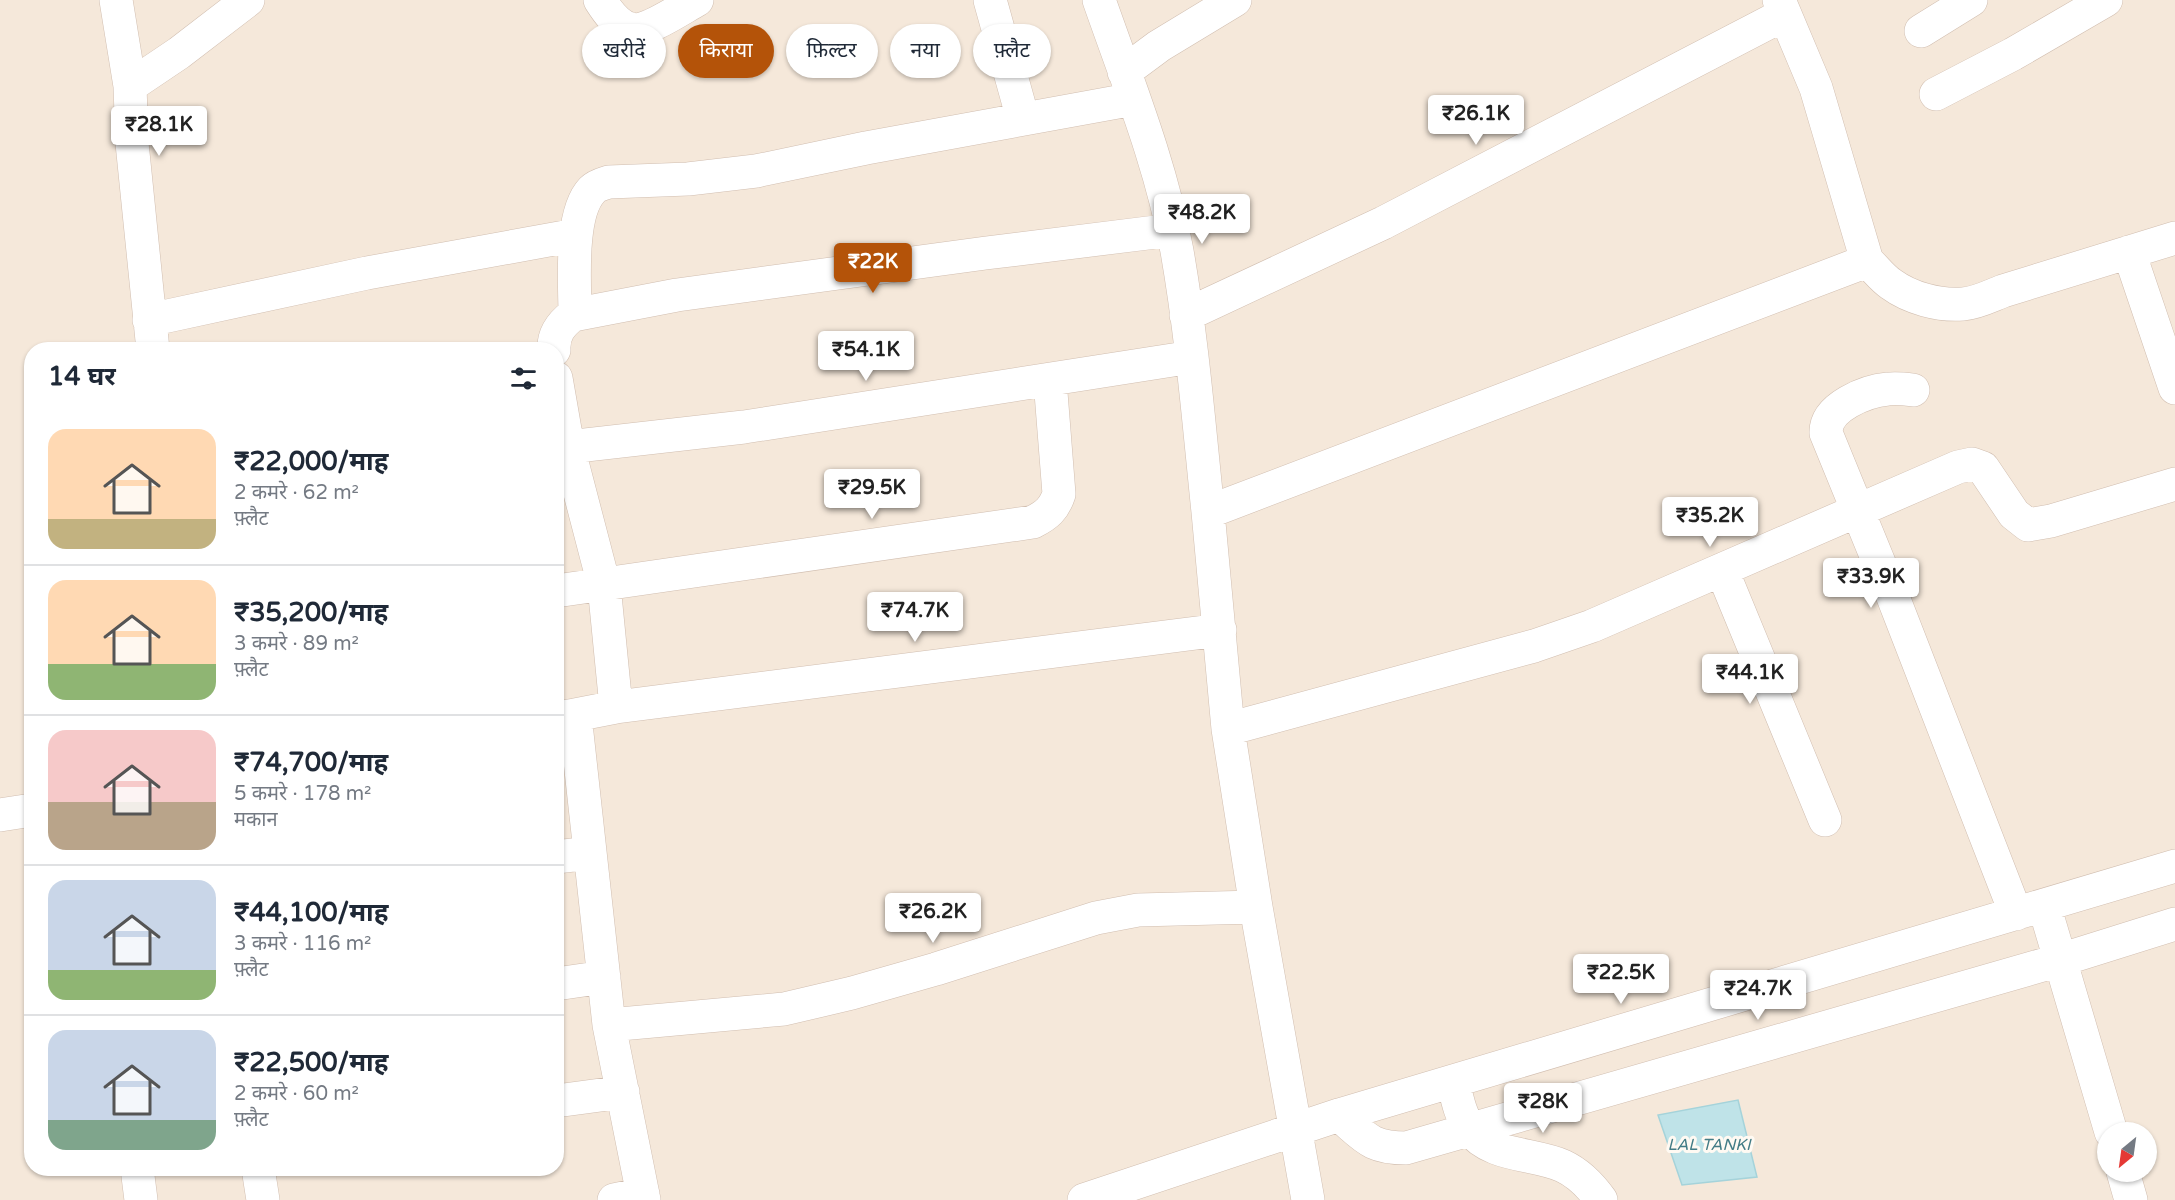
<!DOCTYPE html>
<html lang="hi">
<meta charset="utf-8">
<style>
body{margin:0;font-family:"Varela Round","Noto Sans Devanagari",sans-serif;background:#f6f6f7;color:#1f2937;height:100vh;display:flex;flex-direction:column;font-size:22px;white-space:nowrap}
*{box-sizing:border-box;margin:0}
p{font-size:20px;color:#747a83}
.icon{flex:none;width:33px;height:33px;fill:none;stroke:currentColor;stroke-width:2;stroke-linecap:round;stroke-linejoin:round}
.map{position:relative;flex:1;overflow:hidden}
.details{position:absolute;left:24px;top:342px;width:540px;height:834px;display:flex;flex-direction:column;background:#fff;border-radius:24px;box-shadow:0 2px 4px #0004}
.details>*{flex:none}
.top-card{position:absolute;left:582px;top:24px;width:570px;height:54px;display:flex;gap:12px}
.needle{width:39px;rotate:209deg}
.tools{position:absolute;left:2097px;top:1122px;display:grid;gap:12px}
.tools a{display:grid;place-items:center;width:60px;height:60px;border-radius:50%;background:#fff;box-shadow:0 2px 4px #0004;font-size:30px}
.price{position:absolute;translate:-50% -51px;padding:0 14px;border-radius:6px;background:#fff;color:#222;font-size:20px;line-height:39px;filter:drop-shadow(0 2px 3px #0008)}
.price::after{content:'';position:absolute;left:50%;top:36px;width:18px;height:14px;margin-left:-9px;background:inherit;clip-path:polygon(0 0,100% 0,50% 100%)}
.price.active{background:#b45309;color:#fff}
ul{padding:0;list-style:none}
li{display:flex;align-items:center;gap:18px;height:150px;padding:0 24px}
li+li{border-top:2px solid #e0e1e3}
li span{display:grid;place-items:center;flex:none;width:168px;height:120px;border-radius:18px;color:#555}
li>.icon{margin-inline-start:auto}
span .icon{width:72px;height:72px;fill:#fffc;stroke-width:1}
li b{font-size:26px}
h2{display:flex;justify-content:space-between;align-items:center;height:72px;padding:0 24px;font-size:26px}
.pill{padding:0 21px;border-radius:27px;background:#fff;box-shadow:0 2px 4px #0004;font-size:21px;line-height:54px}
.pill.active{background:#b45309;color:#fff}
.map>svg:first-child{display:block}
.residential{fill:#f5e8da;fill-rule:evenodd}
.water{fill:#bfe3e8;stroke:#a5d3da;stroke-width:1.5}
.lines{fill:none;stroke-linecap:round;stroke-linejoin:round}
.minor-casing{stroke:#d1beb0;stroke-width:34}
.minor{stroke:#fff;stroke-width:33}
.labels{text-anchor:middle;stroke-width:6;stroke-linejoin:round;paint-order:stroke}
.water-label{font-size:16px;font-style:italic;fill:#437c86;stroke:#fffaf3}
</style>
<div class="map">
<svg width="2175" height="1200" viewBox="0 0 2175 1200">
<rect width="100%" height="100%" fill="#fdf6ec"/>
<path class="residential" d="M 0,0 L 2175,0 L 2175,1200 L 0,1200 ZM 32,350 L 556,350 L 556,1168 L 32,1168 ZM 2108,1132 L 2146,1132 L 2146,1172 L 2108,1172 Z"/>
<path class="water" d="M 1738,1100 L 1757,1177 L 1682,1185 L 1658,1115 Z"/>
<g class="lines">
<g class="minor-casing">
<path id="minor" d="M 116,0 L 130,86
M 600,0 C 607,11 617,26 631,29 C 646,33 682,8 697,0
M 990,0 L 1023,119
M 1099,0 C 1128,83 1161,164 1177,251 C 1192,337 1199,425 1208,512
M 1779,0 L 1816,88 L 1867,261
M 1921,31 L 1971,0
M 1124,72 L 1159,46 L 1235,0
M 1936,94 L 2013,54 L 2106,0
M 2129,252 L 2175,388
M 575,315 C 575,284 569,214 592,190 C 597,185 603,184 609,182 L 688,179 L 756,171 L 866,148 L 1134,99
M 1186,315 L 1383,223 L 1785,14
M 149,320 L 367,273 L 576,235
M 153,350 L 132,143 L 130,86 L 179,53 L 248,0
M 554,350 C 553,334 561,324 573,315 L 677,295 L 986,253 L 1172,230
M 556,378 L 568,447 L 744,427 L 1192,357
M 1913,390 C 1905,389 1896,388 1888,389 C 1866,391 1825,407 1826,433 L 1893,597 L 2016,914
M 556,449 L 568,447 L 604,585 L 616,707
M 1722,570 L 1825,820
M 556,591 L 1033,522 C 1047,515 1054,509 1059,494 L 1050,380
M 575,715 L 616,707 L 1220,630
M 556,718 L 575,715 L 609,1025 L 644,1200
M 1228,729 L 1534,646 L 1592,626 L 1958,467 L 1972,464 L 1983,468 L 2014,514 L 2028,525 L 2051,521 L 2175,484
M 0,815 L 32,810
M 556,857 L 590,853
M 2044,905 L 2111,1132
M 556,984 L 604,977
M 609,1025 L 784,1009 L 852,993 L 936,969 L 1096,918 L 1138,910 L 1256,907
M 1453,1081 C 1457,1098 1460,1115 1470,1129 C 1490,1157 1534,1153 1563,1166 C 1580,1174 1591,1186 1601,1200
M 556,1101 L 623,1092
M 1339,1115 C 1365,1137 1370,1148 1406,1148 L 2060,960 L 2175,924
M 137,1168 L 141,1200
M 258,1168 L 263,1200
M 2123,1172 L 2131,1200
M 614,1200 L 643,1194
M 1084,1200 L 1339,1115 L 2175,866
M 1308,1200 L 1256,907 L 1228,729 L 1208,512 L 1867,261 C 1875,268 1882,278 1891,284 C 1910,298 1939,306 1963,304 C 1977,303 1990,296 2003,291 L 2175,238"/>
</g>
<use href="#minor" class="minor"/>
</g>
<g class="labels">
<g class="water-label">
<text x="1709" y="1150">LAL TANKI</text>
</g>
</g>
</svg>
<div class="tools">
<a><svg class="needle" viewBox="-14 -14 28 28"><path d="M0-13l5 13h-10z" fill="#e53935"/><path d="M0 13l5-13h-10z" fill="#747a83"/></svg></a>
</div>
<b class="price" style="left:1476px;top:146px">₹26.1K</b>
<b class="price" style="left:159px;top:157px">₹28.1K</b>
<b class="price" style="left:1202px;top:245px">₹48.2K</b>
<b class="price active" style="left:873px;top:294px">₹22K</b>
<b class="price" style="left:866px;top:382px">₹54.1K</b>
<b class="price" style="left:872px;top:520px">₹29.5K</b>
<b class="price" style="left:1710px;top:548px">₹35.2K</b>
<b class="price" style="left:1871px;top:609px">₹33.9K</b>
<b class="price" style="left:915px;top:643px">₹74.7K</b>
<b class="price" style="left:1750px;top:705px">₹44.1K</b>
<b class="price" style="left:933px;top:944px">₹26.2K</b>
<b class="price" style="left:1621px;top:1005px">₹22.5K</b>
<b class="price" style="left:1758px;top:1021px">₹24.7K</b>
<b class="price" style="left:1543px;top:1134px">₹28K</b>
<div class="top-card">
<a class="pill">खरीदें</a>
<a class="pill active">किराया</a>
<a class="pill">फ़िल्टर</a>
<a class="pill">नया</a>
<a class="pill">फ़्लैट</a>
</div>
<section class="details">
<h2>14 घर<svg class="icon" aria-label="filters" viewBox="0 0 24 24"><path d="M4 7h16M4 17h16"/><circle cx="9" cy="7" r="2"/><circle cx="15" cy="17" r="2"/></svg></h2>
<ul>
<li><span style="background:linear-gradient(#ffd9b3 75%,#c2b280 0)"><svg class="icon" aria-label="home" viewBox="0 0 24 24"><path d="M3 11l9-7 9 7M6 9v11h12V9"/></svg></span><div><b>₹22,000/माह</b><p>2 कमरे · 62 m²</p><p>फ़्लैट</p></div></li>
<li><span style="background:linear-gradient(#ffd9b3 70%,#8fb573 0)"><svg class="icon" aria-label="home" viewBox="0 0 24 24"><path d="M3 11l9-7 9 7M6 9v11h12V9"/></svg></span><div><b>₹35,200/माह</b><p>3 कमरे · 89 m²</p><p>फ़्लैट</p></div></li>
<li><span style="background:linear-gradient(#f6c9c9 60%,#b9a48a 0)"><svg class="icon" aria-label="home" viewBox="0 0 24 24"><path d="M3 11l9-7 9 7M6 9v11h12V9"/></svg></span><div><b>₹74,700/माह</b><p>5 कमरे · 178 m²</p><p>मकान</p></div></li>
<li><span style="background:linear-gradient(#c9d6e8 75%,#8fb573 0)"><svg class="icon" aria-label="home" viewBox="0 0 24 24"><path d="M3 11l9-7 9 7M6 9v11h12V9"/></svg></span><div><b>₹44,100/माह</b><p>3 कमरे · 116 m²</p><p>फ़्लैट</p></div></li>
<li><span style="background:linear-gradient(#c9d6e8 75%,#7fa58c 0)"><svg class="icon" aria-label="home" viewBox="0 0 24 24"><path d="M3 11l9-7 9 7M6 9v11h12V9"/></svg></span><div><b>₹22,500/माह</b><p>2 कमरे · 60 m²</p><p>फ़्लैट</p></div></li>
</ul>
</section>
</div>
